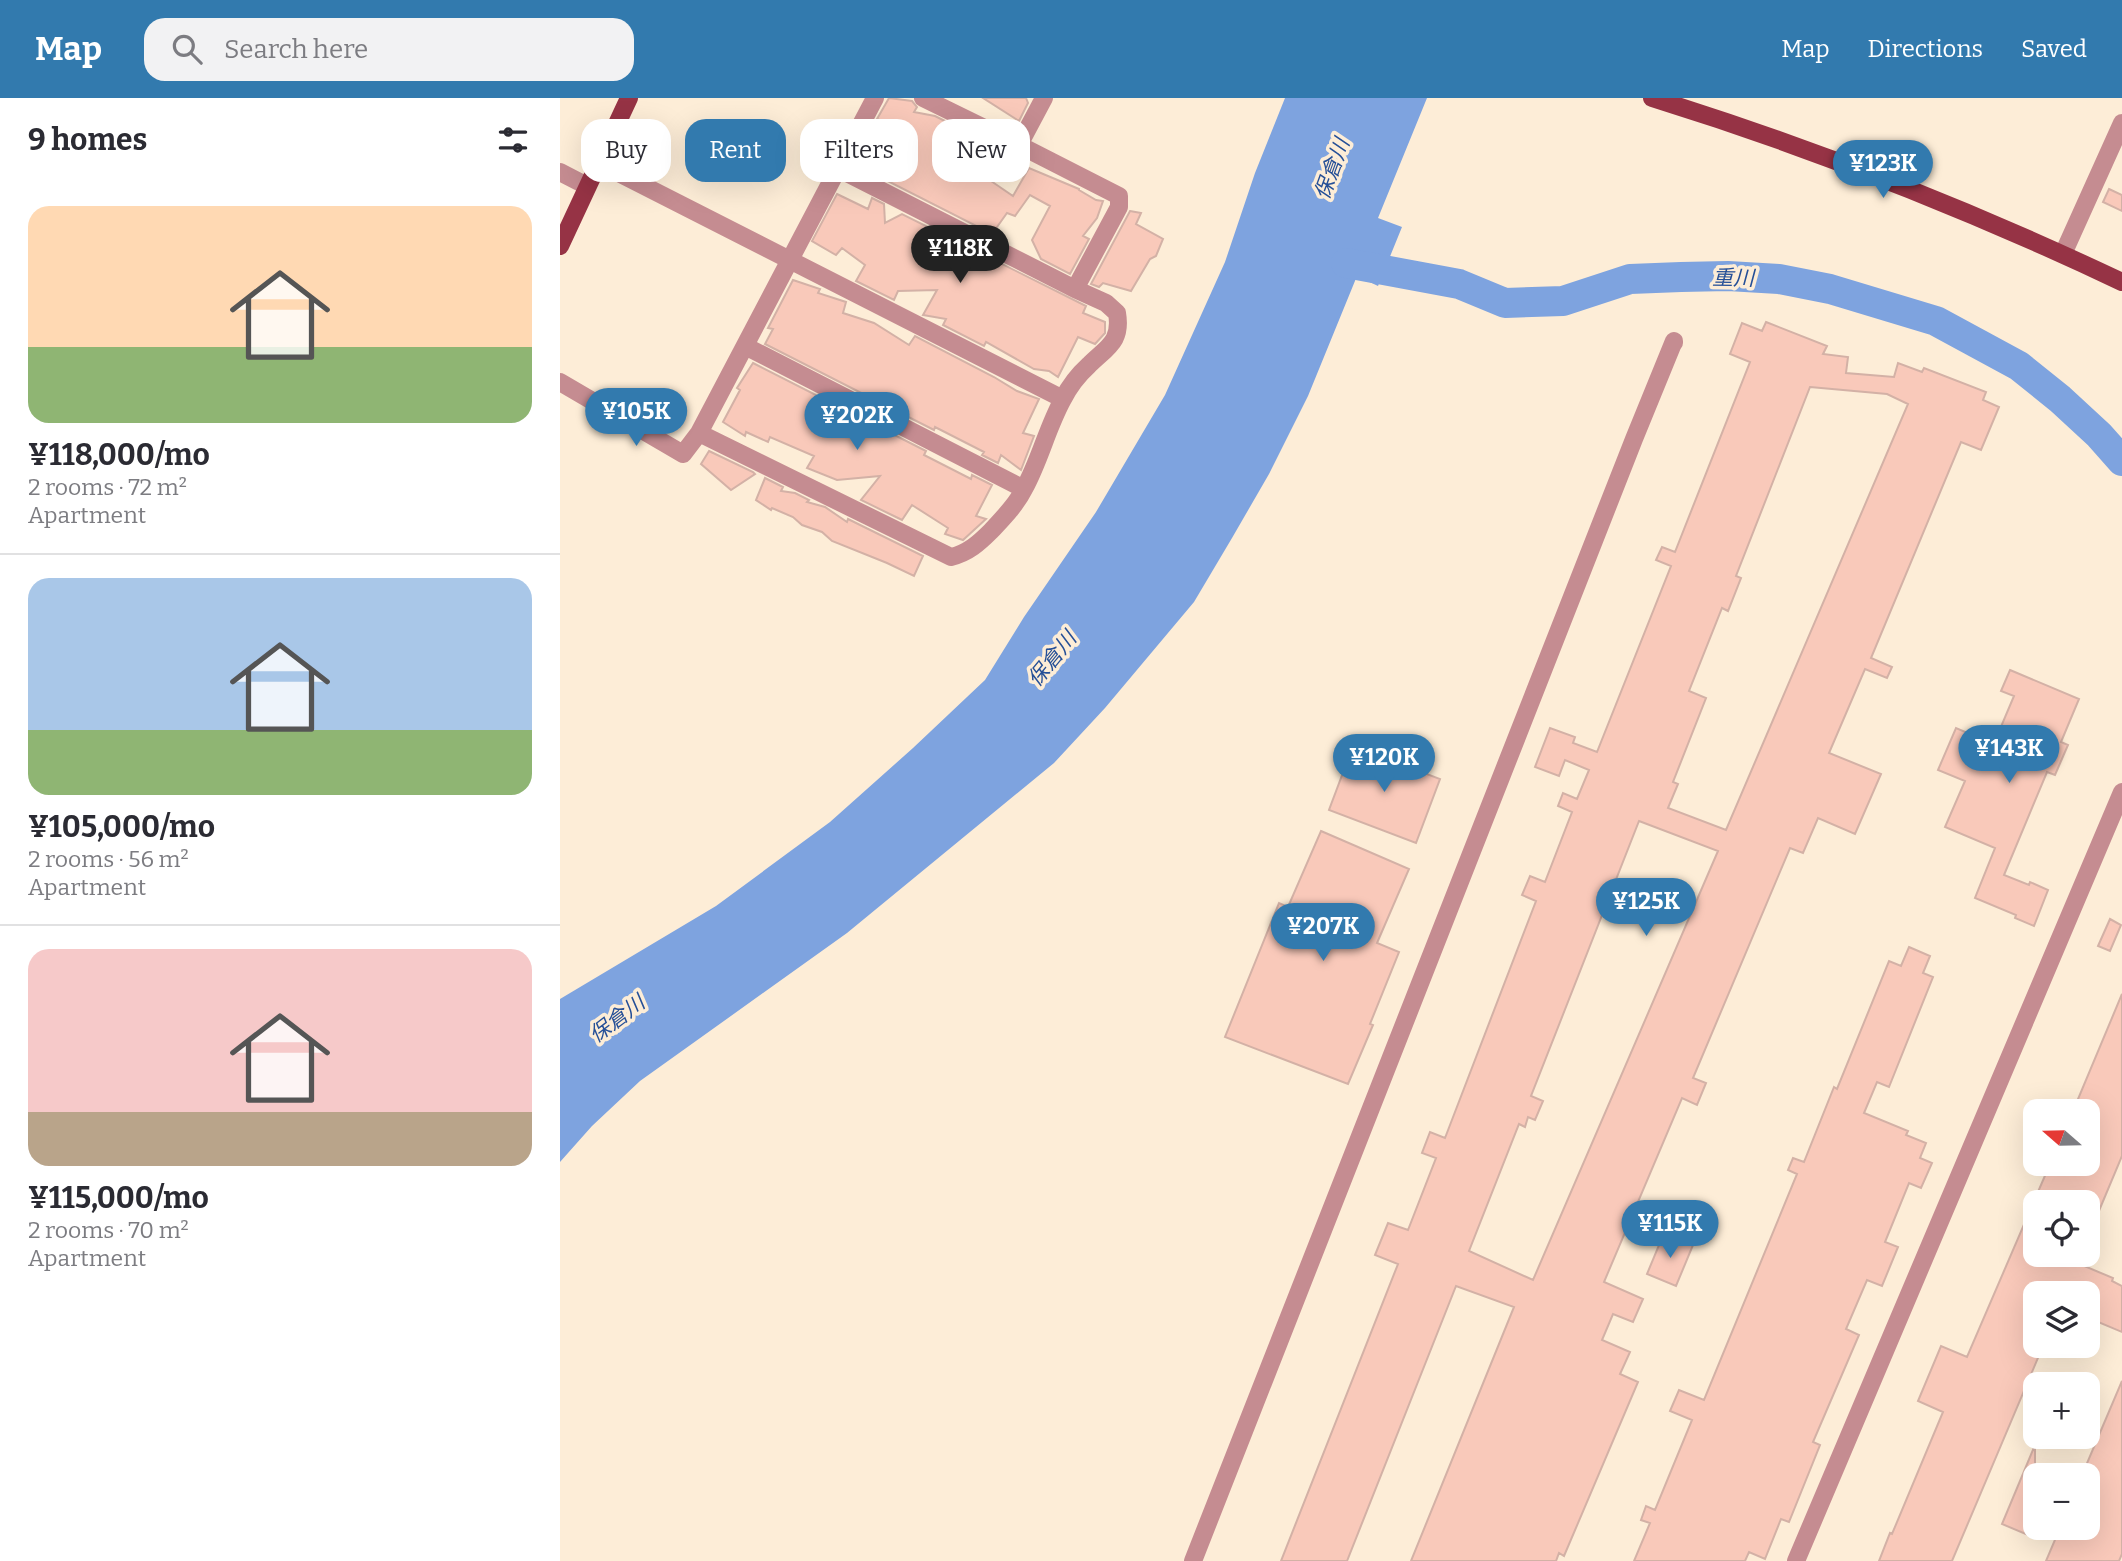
<!DOCTYPE html>
<meta charset="utf-8">
<style>
body{margin:0;font-family:Bitter,"Noto Sans JP",serif;background:#f2f2f3;color:#2b2b33;height:100vh;display:flex;flex-direction:column;font-size:26px;white-space:nowrap}
*{box-sizing:border-box;margin:0}
p{font-size:23px;color:#7c7c81}
.icon{flex:none;width:38px;height:38px;fill:none;stroke:currentColor;stroke-width:2;stroke-linecap:round;stroke-linejoin:round}
.map{position:relative;flex:1;overflow:hidden}
.panel{display:flex;flex-direction:column;background:#fff;width:560px}
.panel>*{flex:none}
.guide{position:absolute;left:21px;top:21px;width:665px;height:63px;display:flex;gap:14px}
.needle{width:46px;rotate:290deg}
.controls{position:absolute;left:1463px;top:1001px;display:grid;gap:14px}
.controls a{display:grid;place-items:center;width:77px;height:77px;border-radius:14px;background:#fff;box-shadow:0 7px 28px #0002;font-size:35px}
.price{position:absolute;translate:-50% -60px;padding:0 16px;border-radius:24px;background:#327aae;color:#fff;font-size:23px;line-height:46px;filter:drop-shadow(0 2px 4px #0008)}
.price::after{content:'';position:absolute;left:50%;top:42px;width:21px;height:16px;margin-left:-10px;background:inherit;clip-path:polygon(0 0,100% 0,50% 100%)}
.price.current{background:#222;color:#fff}
ul{padding:0;list-style:none}
li{display:grid;align-content:center;gap:14px;height:371px;padding:0 28px}
li+li{border-top:2px solid #e1e1e2}
li span{display:grid;place-items:center;height:217px;border-radius:21px;color:#555}
li>.icon{margin-inline-start:auto}
span .icon{width:126px;height:126px;fill:#fffc;stroke-width:1}
li b{font-size:30px}
h2{display:flex;justify-content:space-between;align-items:center;height:84px;padding:0 28px;font-size:30px}
.chip{padding:0 24px;border-radius:21px;background:#fff;box-shadow:0 7px 28px #0002;font-size:24px;line-height:63px}
.chip.current{background:#327aae;color:#fff}
header{display:flex;align-items:center;gap:42px;box-sizing:border-box;height:98px;padding:0 35px;background:#327aae;color:#fff}
header strong{font-size:33px}
nav{display:flex;gap:38px;margin-inline-start:auto;font-size:24px}
.search{width:490px;height:63px;background:#f2f2f3;display:flex;align-items:center;gap:18px;box-sizing:border-box;padding:0 24px;border-radius:21px;color:#7c7c81;font-size:26px}
main{display:flex;flex:1;min-height:0}
.map>svg:first-child{display:block}
.water{fill:#7ea3df}
.lines{fill:none;stroke-linecap:round;stroke-linejoin:round}
.river{stroke:#7ea3df;stroke-width:30}
.building{fill:#f9c9ba;stroke:#d3b1a6;stroke-width:2;fill-rule:evenodd}
.minor{stroke:#c58c91;stroke-width:18}
.major{stroke:#963345;stroke-width:18}
.labels{text-anchor:middle;stroke-width:7;stroke-linejoin:round;paint-order:stroke}
.water-label{font-size:21px;font-style:italic;fill:#254f97;stroke:#fdedd7}
</style>
<header>
<strong>Map</strong>
<div class="search"><svg class="icon" aria-label="search" viewBox="0 0 24 24"><circle cx="10" cy="10" r="6"/><path d="M15 15l6 6"/></svg>Search here</div>
<nav><a>Map</a><a>Directions</a><a>Saved</a></nav>
</header>
<main>
<section class="panel">
<h2>9 homes<svg class="icon" aria-label="filters" viewBox="0 0 24 24"><path d="M4 7h16M4 17h16"/><circle cx="9" cy="7" r="2"/><circle cx="15" cy="17" r="2"/></svg></h2>
<ul>
<li><span style="background:linear-gradient(#ffd9b3 65%,#8fb573 0)"><svg class="icon" aria-label="home" viewBox="0 0 24 24"><path d="M3 11l9-7 9 7M6 9v11h12V9"/></svg></span><div><b>¥118,000/mo</b><p>2 rooms · 72 m²</p><p>Apartment</p></div></li>
<li><span style="background:linear-gradient(#a9c7e8 70%,#8fb573 0)"><svg class="icon" aria-label="home" viewBox="0 0 24 24"><path d="M3 11l9-7 9 7M6 9v11h12V9"/></svg></span><div><b>¥105,000/mo</b><p>2 rooms · 56 m²</p><p>Apartment</p></div></li>
<li><span style="background:linear-gradient(#f6c9c9 75%,#b9a48a 0)"><svg class="icon" aria-label="home" viewBox="0 0 24 24"><path d="M3 11l9-7 9 7M6 9v11h12V9"/></svg></span><div><b>¥115,000/mo</b><p>2 rooms · 70 m²</p><p>Apartment</p></div></li>
</ul>
</section>
<div class="map">
<svg width="1562" height="1463" viewBox="0 0 1562 1463">
<rect width="100%" height="100%" fill="#fdedd7"/>
<path class="water" d="M 725,0 L 867,0 L 818,120 L 842,129 L 818,188 L 797,178 L 748,298 L 709,376 L 672,440 L 634,504 L 545,610 L 494,665 L 287,835 L 80,983 L 32,1028 L 0,1064 L 0,901 L 156,808 L 270,724 L 353,650 L 425,582 L 464,519 L 536,414 L 605,297 L 665,164 L 695,75 Z"/>
<g class="lines">
<path class="river" d="M 786,165 L 899,186 L 945,205 L 1003,203 L 1070,181 L 1121,179 L 1168,178 L 1219,181 L 1270,191 L 1376,223 L 1459,268 L 1500,301 L 1539,337 L 1562,363"/>
</g>
<path class="building" d="M 329,0 L 352,3 L 357,9 L 354,14 L 375,18 L 403,32 L 415,63 L 424,45 L 444,52 L 431,83 L 453,98 L 469,70 L 519,91 L 519,92 L 536,102 L 543,103 L 537,120 L 523,138 L 529,141 L 510,176 L 481,161 L 472,142 L 490,108 L 470,97 L 455,118 L 447,115 L 432,136 L 300,69 L 307,47 L 320,22 L 317,21 Z
M 423,0 L 466,0 L 468,5 L 459,23 Z
M 1549,91 L 1562,97 L 1562,113 L 1543,104 Z
M 277,96 L 308,111 L 312,100 L 324,106 L 325,125 L 342,116 L 526,208 L 523,215 L 545,224 L 545,235 L 535,246 L 518,239 L 498,279 L 489,273 L 474,271 L 426,244 L 424,248 L 383,227 L 386,221 L 363,217 L 377,192 L 338,193 L 334,202 L 296,183 L 305,167 L 282,150 L 276,157 L 252,143 Z
M 570,113 L 581,115 L 576,126 L 603,141 L 596,158 L 590,161 L 571,193 L 543,185 L 539,189 L 531,186 Z
M 233,182 L 260,191 L 258,195 L 286,204 L 283,215 L 314,225 L 349,247 L 355,238 L 434,279 L 457,293 L 479,301 L 463,335 L 474,338 L 461,372 L 441,357 L 438,365 L 422,357 L 424,354 L 375,329 L 374,332 L 205,246 L 213,231 L 208,230 Z
M 1206,224 L 1267,248 L 1263,256 L 1288,259 L 1286,275 L 1334,279 L 1338,265 L 1362,274 L 1364,270 L 1426,294 L 1423,302 L 1439,309 L 1421,352 L 1401,344 L 1311,560 L 1332,569 L 1327,580 L 1305,571 L 1269,655 L 1321,676 L 1295,736 L 1258,720 L 1243,755 L 1230,750 L 1133,980 L 1146,985 L 1137,1007 L 1122,1000 L 1044,1184 L 1083,1201 L 1073,1224 L 1053,1216 L 1042,1242 L 1070,1254 L 1060,1276 L 1078,1284 L 1004,1458 L 999,1455 L 996,1463 L 851,1463 L 954,1209 L 896,1188 L 787,1463 L 721,1463 L 838,1166 L 815,1157 L 828,1125 L 848,1132 L 876,1060 L 862,1055 L 870,1034 L 885,1040 L 976,803 L 962,797 L 970,778 L 985,784 L 1012,714 L 998,708 L 1003,695 L 1017,701 L 1029,672 L 1005,662 L 999,678 L 975,669 L 990,630 L 1015,639 L 1013,645 L 1037,654 L 1111,468 L 1096,462 L 1102,449 L 1115,454 L 1190,264 L 1170,256 L 1182,225 L 1202,233 ZM 1250,289 L 1327,296 L 1348,306 L 1166,732 L 1108,710 L 1118,686 L 1113,684 L 1146,600 L 1129,593 L 1162,510 L 1168,513 L 1181,480 L 1176,478 ZM 1079,723 L 1158,753 L 973,1182 L 909,1153 L 959,1026 L 965,1029 L 968,1019 L 975,1022 L 983,1003 L 971,998 Z
M 193,265 L 366,353 L 364,357 L 411,381 L 412,377 L 432,387 L 416,418 L 426,421 L 403,442 L 385,436 L 388,430 L 352,407 L 342,422 L 338,420 L 301,402 L 320,378 L 277,382 L 247,370 L 254,358 L 210,339 L 208,344 L 186,334 L 185,338 L 163,324 L 180,292 L 177,290 Z
M 149,353 L 193,374 L 195,376 L 171,392 L 141,366 Z
M 205,380 L 223,389 L 221,393 L 235,395 L 249,402 L 247,404 L 265,409 L 287,424 L 288,421 L 363,458 L 354,478 L 327,465 L 272,443 L 262,434 L 242,427 L 233,419 L 212,410 L 211,412 L 196,402 Z
M 1450,572 L 1519,601 L 1501,644 L 1508,647 L 1495,677 L 1487,674 L 1444,777 L 1469,787 L 1470,784 L 1488,792 L 1474,828 L 1455,820 L 1456,817 L 1415,800 L 1435,750 L 1385,729 L 1405,683 L 1378,672 L 1396,630 L 1424,642 L 1425,639 L 1435,643 L 1454,598 L 1441,593 Z
M 793,648 L 880,681 L 856,745 L 769,712 Z
M 761,733 L 849,771 L 817,845 L 839,854 L 810,926 L 813,927 L 788,986 L 665,939 L 719,805 L 728,809 Z
M 1550,821 L 1561,827 L 1550,853 L 1538,848 Z
M 1349,849 L 1370,858 L 1363,875 L 1373,879 L 1329,989 L 1317,984 L 1304,1015 L 1348,1033 L 1346,1037 L 1366,1045 L 1360,1060 L 1372,1065 L 1361,1090 L 1349,1085 L 1325,1144 L 1338,1149 L 1322,1188 L 1307,1182 L 1286,1231 L 1299,1237 L 1253,1344 L 1260,1347 L 1229,1424 L 1221,1421 L 1205,1461 L 1189,1454 L 1185,1463 L 1074,1463 L 1090,1425 L 1081,1422 L 1086,1408 L 1095,1412 L 1132,1322 L 1110,1313 L 1119,1292 L 1144,1302 L 1237,1076 L 1228,1072 L 1233,1060 L 1244,1064 L 1274,989 L 1277,991 L 1329,863 L 1341,868 Z
M 1562,896 L 1562,1058 L 1528,1139 L 1528,1104 L 1475,1104 L 1475,1157 L 1520,1157 L 1517,1165 L 1553,1180 L 1552,1183 L 1562,1188 L 1562,1234 L 1531,1221 L 1533,1217 L 1528,1215 L 1528,1195 L 1507,1188 L 1504,1195 L 1475,1195 L 1475,1248 L 1483,1248 L 1392,1463 L 1319,1463 L 1330,1435 L 1332,1436 L 1383,1314 L 1358,1303 L 1381,1248 L 1407,1259 L 1490,1066 L 1528,1066 L 1528,1013 L 1513,1013 Z
M 1104,1135 L 1133,1147 L 1116,1188 L 1087,1176 Z
M 1562,1283 L 1562,1456 L 1559,1463 L 1486,1463 L 1500,1430 L 1528,1430 L 1528,1377 L 1522,1377 Z
M 1475,1347 L 1475,1419 L 1468,1437 L 1442,1426 Z"/>
<g class="lines">
<path class="minor" d="M 315,0 L 139,335 L 391,459 C 408,455 419,445 431,433 C 443,420 456,407 464,391 C 480,362 487,330 503,301 C 509,289 518,277 529,267 C 547,249 562,244 557,215 L 546,205 L 515,191 L 559,109 L 559,98 L 459,47 L 484,0
M 363,0 L 459,47
M 39,65 L 503,301
M 279,71 L 515,191
M 0,74 L 27,88
M 1503,156 L 1562,25
M 185,248 L 464,391
M 0,284 L 123,356 L 139,335
M 633,1463 L 1074,341 L 1114,243 L 1114,245
M 1236,1463 L 1562,694"/>
<path class="major" d="M 1092,0 C 1253,50 1410,112 1562,184
M 0,148 L 69,0"/>
</g>
<g class="labels">
<g class="water-label">
<text transform="translate(772 71) rotate(-70)" y="7">保倉川</text>
<text transform="translate(1173 180) rotate(1)" y="7">重川</text>
<text transform="translate(492 561) rotate(-51)" y="7">保倉川</text>
<text transform="translate(57 921) rotate(-37)" y="7">保倉川</text>
</g>
</g>
</svg>
<div class="controls">
<a><svg class="needle" viewBox="-14 -14 28 28"><path d="M0-13l5 13h-10z" fill="#e53935"/><path d="M0 13l5-13h-10z" fill="#7c7c81"/></svg></a>
<a><svg class="icon" aria-label="locate" viewBox="0 0 24 24"><circle cx="12" cy="12" r="6"/><path d="M12 2v4M12 18v4M2 12h4M18 12h4"/></svg></a>
<a><svg class="icon" aria-label="layers" viewBox="0 0 24 24"><path d="M12 4l9 5-9 5-9-5zM3 14l9 5 9-5"/></svg></a>
<a>+</a>
<a>−</a>
</div>
<b class="price" style="left:1323px;top:102px">¥123K</b>
<b class="price current" style="left:400px;top:187px">¥118K</b>
<b class="price" style="left:76px;top:350px">¥105K</b>
<b class="price" style="left:297px;top:354px">¥202K</b>
<b class="price" style="left:1449px;top:687px">¥143K</b>
<b class="price" style="left:824px;top:696px">¥120K</b>
<b class="price" style="left:1086px;top:840px">¥125K</b>
<b class="price" style="left:763px;top:865px">¥207K</b>
<b class="price" style="left:1110px;top:1162px">¥115K</b>
<div class="guide">
<a class="chip">Buy</a>
<a class="chip current">Rent</a>
<a class="chip">Filters</a>
<a class="chip">New</a>
</div>
</div>
</main>
